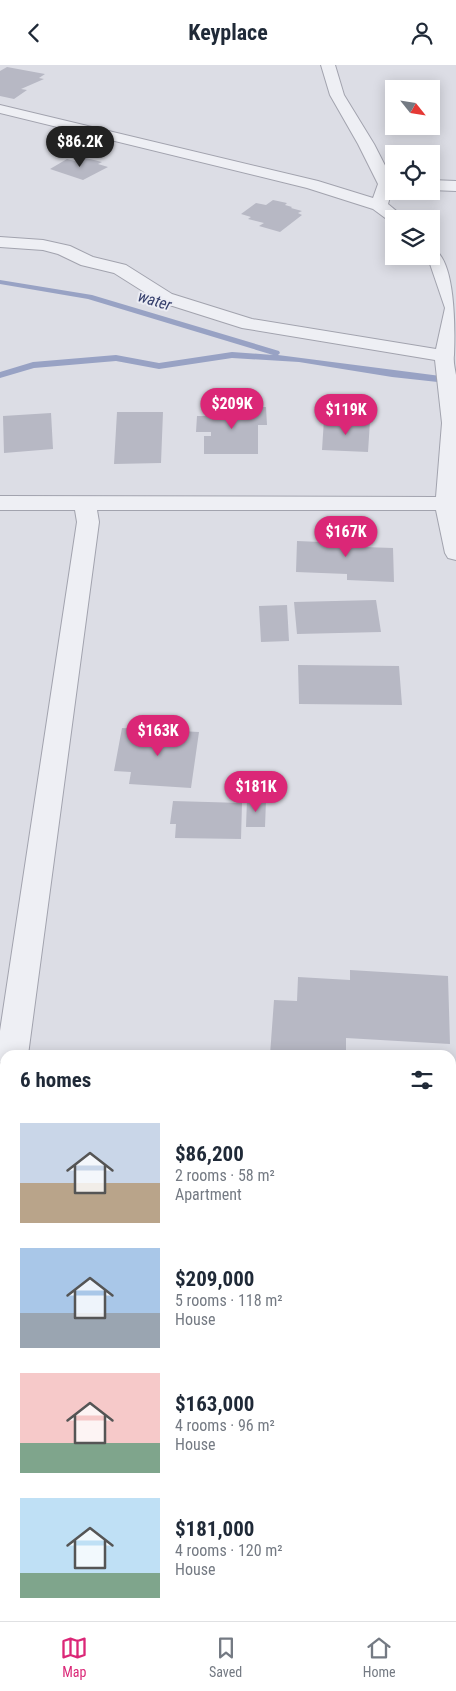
<!DOCTYPE html>
<meta charset="utf-8">
<style>
body{margin:0;font-family:"Roboto Condensed",sans-serif;background:#f2f2f3;color:#1f2937;height:100vh;display:flex;flex-direction:column;font-size:19px;white-space:nowrap}
*{box-sizing:border-box;margin:0}
p{font-size:16px;color:#747a83}
.icon{flex:none;width:28px;height:28px;fill:none;stroke:currentColor;stroke-width:2;stroke-linecap:round;stroke-linejoin:round}
.map{position:relative;flex:1;overflow:hidden}
.side{position:absolute;left:0px;top:985px;width:456px;height:571px;display:flex;flex-direction:column;background:#fff;border-radius:15px 15px 0 0;box-shadow:0 2px 12px #0003}
.side>*{flex:none}
.needle{width:32px;rotate:120deg}
.tools{position:absolute;left:385px;top:15px;display:grid;gap:10px}
.tools a{display:grid;place-items:center;width:55px;height:55px;border-radius:0px;background:#fff;box-shadow:0 2px 12px #0003;font-size:25px}
.price{position:absolute;translate:-50% -42px;padding:0 11px;border-radius:18px;background:#db2777;color:#fff;font-size:16px;line-height:32px;filter:drop-shadow(0 1px 2px #0008)}
.price::after{content:'';position:absolute;left:50%;top:30px;width:15px;height:11px;margin-left:-8px;background:inherit;clip-path:polygon(0 0,100% 0,50% 100%)}
.price.on{background:#222;color:#fff}
ul{padding:0;list-style:none}
li{display:flex;align-items:center;gap:15px;height:125px;padding:0 20px}
li span{display:grid;place-items:center;flex:none;width:140px;height:100px;border-radius:0px;color:#555}
li>.icon{margin-inline-start:auto}
span .icon{width:60px;height:60px;fill:#fffc;stroke-width:1}
li b{font-size:21px}
h2{display:flex;justify-content:space-between;align-items:center;height:60px;padding:0 20px;font-size:21px}
header{display:flex;justify-content:space-between;align-items:center;height:65px;padding:0 20px;background:#fff;font-size:22px;font-weight:700}
.tab-bar{display:flex;justify-content:space-around;align-items:center;height:70px;border-top:1px solid #e0e1e3;background:#fff;font-size:14px;color:#747a83}
.tab-bar a{display:grid;justify-items:center;gap:2px}
.tab-bar .on{color:#db2777}
.map>svg:first-child{display:block}
.lines{fill:none;stroke-linecap:round;stroke-linejoin:round}
.stream{fill:#98a2c4;fill-rule:evenodd}
.building{fill:#b7b8c4}
.street-casing{stroke:#a2a3ae;stroke-width:2}
.street{fill:#eeeff4;fill-rule:evenodd}
.secondary{fill:#fff;fill-rule:evenodd}
.labels{text-anchor:middle;stroke-width:4;stroke-linejoin:round;paint-order:stroke}
.far-water-label{font-size:16px;font-style:italic;fill:#343e6b;stroke:#ebecf3}
</style>
<header><svg class="icon" aria-label="back" viewBox="0 0 24 24"><path d="M15 5l-7 7 7 7"/></svg>Keyplace<svg class="icon" aria-label="person" viewBox="0 0 24 24"><circle cx="12" cy="8" r="4"/><path d="M4 21q1-7 8-7t8 7"/></svg></header>
<div class="map">
<svg width="456" height="1556" viewBox="0 0 456 1556">
<rect width="100%" height="100%" fill="#dcdde5"/>
<g class="lines">
<path class="stream" d="M 0,215 L 92,230 L 279,286 L 280,288 L 278,290 L 456,313 L 456,319 L 392,312 L 299,297 L 232,293 L 159,304 L 116,296 L 34,303 L 0,313 L 0,307 L 33,297 L 116,290 L 159,298 L 232,287 L 273,290 L 88,234 L 0,219 Z
M 250,1551 L 273,1551 L 275,1556 L 252,1556 Z"/>
</g>
<path class="building" d="M 7,2 L 45,9 L 39,13 L 44,14 L 21,24 L 27,25 L 14,34 L 0,31 L 0,6 Z
M 82,92 L 102,97 L 98,99 L 108,102 L 83,115 L 50,104 L 67,94 L 75,96 Z
M 273,135 L 287,138 L 285,140 L 292,142 L 291,143 L 302,146 L 298,148 L 302,150 L 280,167 L 259,161 L 264,158 L 248,154 L 251,152 L 241,149 L 256,138 L 266,140 Z
M 208,342 L 266,342 L 267,360 L 258,360 L 258,389 L 204,389 L 204,371 L 211,371 L 211,367 L 196,367 L 197,351 L 207,351 Z
M 117,347 L 163,347 L 161,398 L 114,399 Z
M 51,348 L 53,384 L 4,388 L 3,351 Z
M 324,354 L 370,356 L 368,387 L 322,385 Z
M 321,467 L 363,469 L 363,482 L 393,483 L 394,517 L 347,515 L 347,509 L 296,507 L 297,476 L 321,477 Z
M 376,535 L 381,567 L 297,569 L 294,537 Z
M 287,540 L 289,576 L 261,577 L 259,541 Z
M 298,600 L 399,601 L 402,640 L 299,639 Z
M 122,663 L 199,667 L 191,723 L 129,719 L 131,707 L 114,706 Z
M 247,734 L 266,735 L 265,762 L 246,762 Z
M 173,736 L 242,738 L 241,774 L 175,773 L 176,759 L 170,759 Z
M 350,905 L 448,911 L 450,979 L 346,973 L 346,990 L 270,990 L 274,935 L 297,936 L 298,912 L 350,915 Z"/>
<g class="lines">
<g class="street-casing">
<path id="street" d="M 321,0 L 335,0 L 344,30 L 374,79 L 394,118 L 388,139 L 406,154 L 394,154 L 394,158 L 392,158 L 373,144 L 307,123 L 0,48 L 0,40 L 318,116 L 373,133 L 378,119 L 358,79 L 330,30 Z
M 431,115 L 456,116 L 456,126 L 431,125 Z
M 0,172 L 43,175 L 70,181 L 93,192 L 126,200 L 172,229 L 252,254 L 436,284 L 445,243 L 429,196 L 425,191 L 431,191 L 431,183 C 456,191 455,265 454,290 C 453,297 455,304 456,310 L 456,495 L 448,493 L 445,488 L 436,445 L 97,445 L 99,457 L 28,990 L 5,990 L 5,1000 L 0,997 L 0,966 L 77,457 L 75,445 L 0,445 L 0,431 L 436,432 L 442,358 L 435,295 L 242,263 L 160,237 L 114,208 L 81,200 L 58,189 L 43,185 L 0,182 Z
M 5,1079 L 5,1154 L 0,1152 L 0,1081 Z"/>
</g>
<use href="#street" class="street"/>
<path class="secondary" d="M 456,1239 L 456,1274 L 451,1276 L 451,1241 Z
M 5,1482 L 5,1523 L 0,1525 L 0,1484 Z"/>
</g>
<g class="labels">
<g class="far-water-label">
<text transform="translate(155 235) rotate(17)" y="6">water</text>
</g>
</g>
</svg>
<div class="tools">
<a><svg class="needle" viewBox="-14 -14 28 28"><path d="M0-13l5 13h-10z" fill="#e53935"/><path d="M0 13l5-13h-10z" fill="#747a83"/></svg></a>
<a><svg class="icon" aria-label="locate" viewBox="0 0 24 24"><circle cx="12" cy="12" r="6"/><path d="M12 2v4M12 18v4M2 12h4M18 12h4"/></svg></a>
<a><svg class="icon" aria-label="layers" viewBox="0 0 24 24"><path d="M12 4l9 5-9 5-9-5zM3 14l9 5 9-5"/></svg></a>
</div>
<b class="price on" style="left:80px;top:103px">$86.2K</b>
<b class="price" style="left:232px;top:365px">$209K</b>
<b class="price" style="left:346px;top:371px">$119K</b>
<b class="price" style="left:346px;top:493px">$167K</b>
<b class="price" style="left:158px;top:692px">$163K</b>
<b class="price" style="left:256px;top:748px">$181K</b>
<section class="side">
<h2>6 homes<svg class="icon" aria-label="filters" viewBox="0 0 24 24"><path d="M4 7h16M4 17h16"/><circle cx="9" cy="7" r="2"/><circle cx="15" cy="17" r="2"/></svg></h2>
<ul>
<li><span style="background:linear-gradient(#c9d6e8 60%,#b9a48a 0)"><svg class="icon" aria-label="home" viewBox="0 0 24 24"><path d="M3 11l9-7 9 7M6 9v11h12V9"/></svg></span><div><b>$86,200</b><p>2 rooms · 58 m²</p><p>Apartment</p></div></li>
<li><span style="background:linear-gradient(#a9c7e8 65%,#9aa5b1 0)"><svg class="icon" aria-label="home" viewBox="0 0 24 24"><path d="M3 11l9-7 9 7M6 9v11h12V9"/></svg></span><div><b>$209,000</b><p>5 rooms · 118 m²</p><p>House</p></div></li>
<li><span style="background:linear-gradient(#f6c9c9 70%,#7fa58c 0)"><svg class="icon" aria-label="home" viewBox="0 0 24 24"><path d="M3 11l9-7 9 7M6 9v11h12V9"/></svg></span><div><b>$163,000</b><p>4 rooms · 96 m²</p><p>House</p></div></li>
<li><span style="background:linear-gradient(#bfe0f5 75%,#7fa58c 0)"><svg class="icon" aria-label="home" viewBox="0 0 24 24"><path d="M3 11l9-7 9 7M6 9v11h12V9"/></svg></span><div><b>$181,000</b><p>4 rooms · 120 m²</p><p>House</p></div></li>
</ul>
</section>
</div>
<nav class="tab-bar">
<a class="on"><svg class="icon" aria-label="map" viewBox="0 0 24 24"><path d="M3 6l6-2 6 2 6-2v14l-6 2-6-2-6 2zM9 4v14M15 6v14"/></svg>Map</a>
<a><svg class="icon" aria-label="saved" viewBox="0 0 24 24"><path d="M7 4h10v16l-5-4-5 4z"/></svg>Saved</a>
<a><svg class="icon" aria-label="home" viewBox="0 0 24 24"><path d="M3 11l9-7 9 7M6 9v11h12V9"/></svg>Home</a>
</nav>
